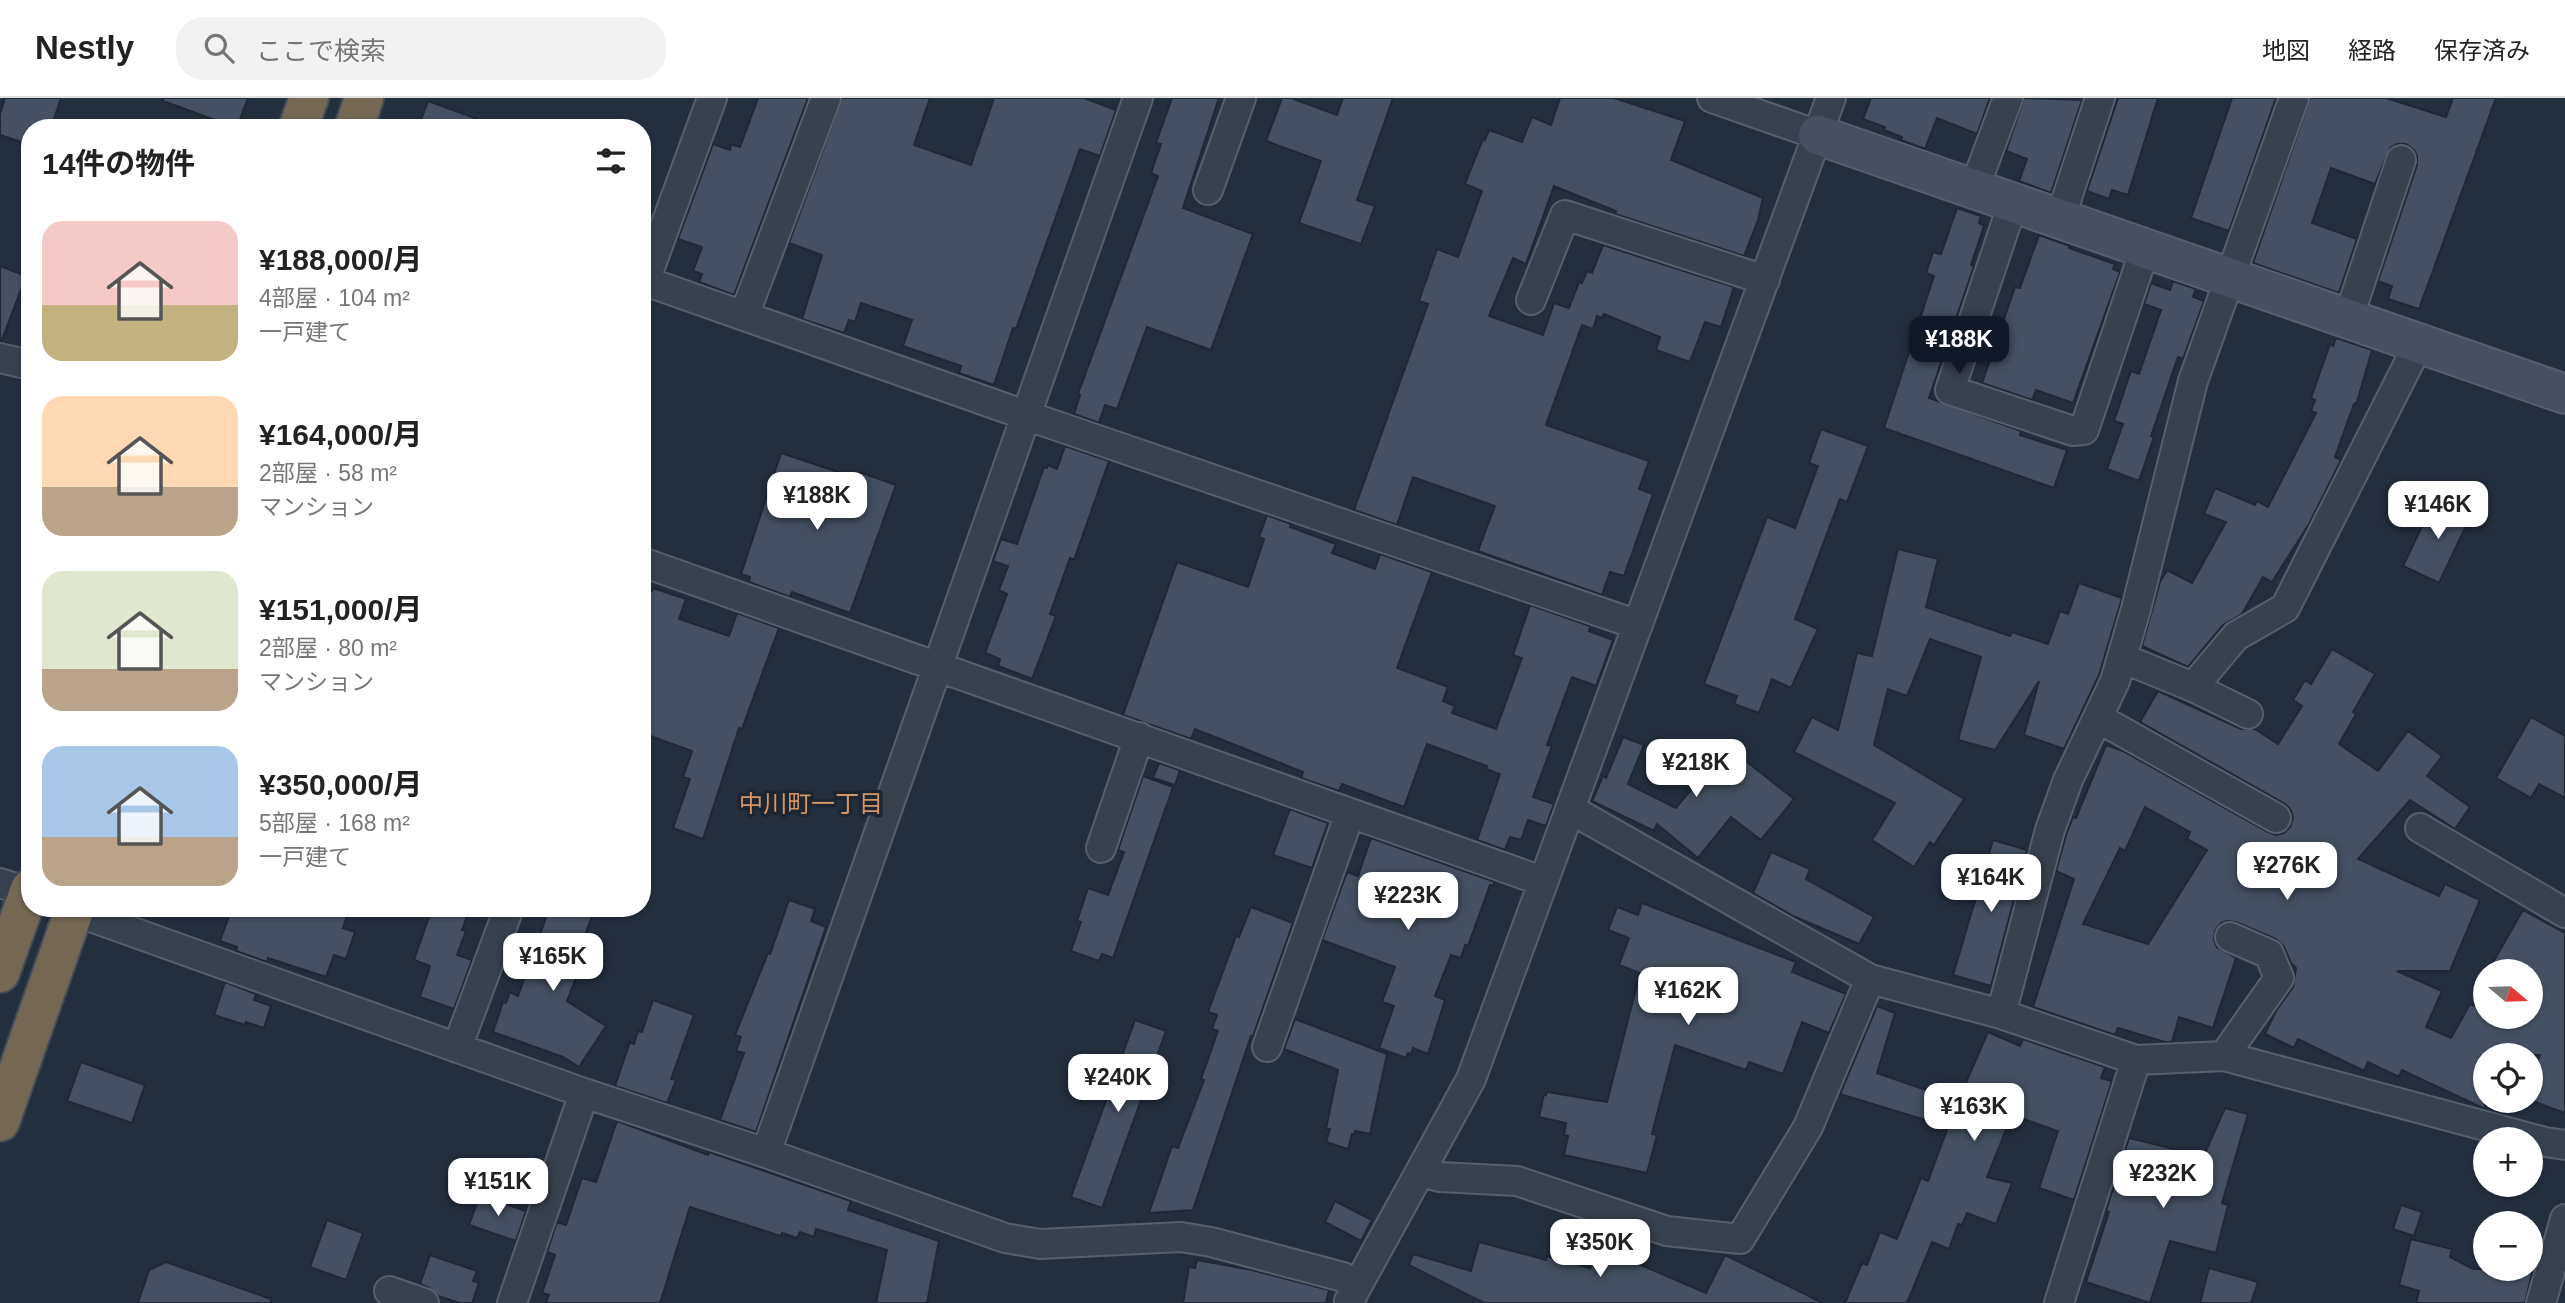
<!DOCTYPE html>
<html lang="ja">
<meta charset="utf-8">
<style>
body{margin:0;font-family:Arial,"Noto Sans JP",sans-serif;background:#f2f2f2;color:#222;height:100vh;display:flex;flex-direction:column;font-size:26px;white-space:nowrap}
*{box-sizing:border-box;margin:0}
p{font-size:23px;color:#767676}
.icon{flex:none;width:38px;height:38px;fill:none;stroke:currentColor;stroke-width:2;stroke-linecap:round;stroke-linejoin:round}
.map{position:relative;flex:1;overflow:hidden}
.side{position:absolute;left:21px;top:21px;width:630px;height:798px;display:flex;flex-direction:column;background:#fff;border-radius:28px;box-shadow:0 2px 5px #0004}
.side>*{flex:none}
.needle{width:46px;rotate:109deg}
.fabs{position:absolute;left:2473px;top:861px;display:grid;gap:14px}
.fabs a{display:grid;place-items:center;width:70px;height:70px;border-radius:50%;background:#fff;box-shadow:0 2px 5px #0004;font-size:35px}
.price{position:absolute;translate:-50% -60px;padding:0 16px;border-radius:14px;background:#fff;color:#222;font-size:23px;line-height:46px;filter:drop-shadow(0 2px 4px #0008)}
.price::after{content:'';position:absolute;left:50%;top:42px;width:21px;height:16px;margin-left:-10px;background:inherit;clip-path:polygon(0 0,100% 0,50% 100%)}
.price.on{background:#111827;color:#fff}
ul{padding:0;list-style:none}
li{display:flex;align-items:center;gap:21px;height:175px;padding:0 21px}
li span{display:grid;place-items:center;flex:none;width:196px;height:140px;border-radius:21px;color:#555}
li>.icon{margin-inline-start:auto}
span .icon{width:84px;height:84px;fill:#fffc;stroke-width:1}
li b{font-size:30px}
h2{display:flex;justify-content:space-between;align-items:center;height:84px;padding:0 21px;font-size:30px}
header{display:flex;align-items:center;gap:42px;box-sizing:border-box;height:98px;padding:0 35px;background:#fff;border-bottom:2px solid #e0e0e0}
header strong{font-size:33px}
nav{display:flex;gap:38px;margin-inline-start:auto;font-size:24px}
.search{width:490px;height:63px;background:#f2f2f2;display:flex;align-items:center;gap:18px;box-sizing:border-box;padding:0 24px;border-radius:28px;color:#767676;font-size:26px}
.map>svg:first-child{display:block}
.building{fill:#455162;stroke:#1f2835;stroke-width:2;fill-rule:evenodd}
.lines{fill:none;stroke-linecap:round;stroke-linejoin:round}
.street-casing{stroke:#565f6c;stroke-width:32}
.secondary-casing{stroke:#565f6c;stroke-width:42}
.highway-casing{stroke:#434c59;stroke-width:42}
.street{stroke:#38414e;stroke-width:28}
.secondary{stroke:#465061;stroke-width:38}
.highway{stroke:#746855;stroke-width:38}
.labels{text-anchor:middle;stroke-width:7;stroke-linejoin:round;paint-order:stroke}
.neighbourhood-label{font-size:24px;fill:#d59563;stroke:#1d2633}
</style>
<header>
<strong>Nestly</strong>
<div class="search"><svg class="icon" aria-label="search" viewBox="0 0 24 24"><circle cx="10" cy="10" r="6"/><path d="M15 15l6 6"/></svg>ここで検索</div>
<nav><a>地図</a><a>経路</a><a>保存済み</a></nav>
</header>
<div class="map">
<svg width="2565" height="1205" viewBox="0 0 2565 1205">
<rect width="100%" height="100%" fill="#242f3e"/>
<path class="building" d="M 5,0 L 61,0 L 51,30 L 30,30 L 30,47 L 0,37 L 0,16 Z
M 163,0 L 248,0 L 237,30 L 163,3 Z
M 758,0 L 808,0 L 734,197 L 699,184 L 702,176 L 693,173 L 702,149 L 678,141 L 713,46 L 730,52 L 731,46 L 740,49 Z
M 842,0 L 930,0 L 914,47 L 971,67 L 994,0 L 1084,0 L 1116,12 L 1100,58 L 1080,51 L 1016,231 L 1013,230 L 994,287 L 959,275 L 961,268 L 903,248 L 912,222 L 861,205 L 855,224 L 849,222 L 844,235 L 802,221 L 822,157 L 789,145 Z
M 1172,0 L 1219,0 L 1183,110 L 1253,136 L 1211,252 L 1147,229 L 1117,311 L 1105,307 L 1099,325 L 1074,316 L 1080,297 L 1078,296 L 1158,78 L 1151,75 L 1161,46 L 1156,45 Z
M 1282,0 L 1291,0 L 1337,17 L 1343,0 L 1393,0 L 1357,102 L 1375,108 L 1361,146 L 1299,125 L 1321,63 L 1266,43 Z
M 1560,0 L 1614,0 L 1685,23 L 1671,62 L 1763,100 L 1758,122 L 1744,158 L 1615,116 L 1616,113 L 1554,88 L 1526,166 L 1513,160 L 1489,218 L 1543,237 L 1554,205 L 1569,210 L 1579,184 L 1582,185 L 1587,173 L 1592,175 L 1603,147 L 1734,189 L 1721,229 L 1705,224 L 1690,264 L 1656,252 L 1660,239 L 1604,216 L 1602,220 L 1597,218 L 1593,231 L 1582,227 L 1546,327 L 1649,363 L 1639,391 L 1653,396 L 1624,478 L 1610,474 L 1602,497 L 1478,453 L 1495,408 L 1413,379 L 1397,427 L 1354,412 L 1428,206 L 1419,203 L 1437,151 L 1458,159 L 1482,93 L 1465,86 L 1483,41 L 1485,42 L 1489,32 L 1522,44 L 1532,19 L 1551,27 Z
M 1871,0 L 1990,0 L 1977,36 L 1937,20 L 1925,51 L 1901,42 L 1902,39 L 1884,32 L 1885,29 L 1863,21 Z
M 2024,0 L 2082,2 L 2051,95 L 2019,83 L 2027,61 L 2006,53 Z
M 2118,0 L 2158,0 L 2128,97 L 2112,92 L 2109,101 L 2087,93 Z
M 2232,0 L 2276,0 L 2229,133 L 2191,120 Z
M 2310,0 L 2386,0 L 2446,19 L 2453,0 L 2496,0 L 2419,211 L 2388,201 L 2392,188 L 2378,183 L 2417,67 L 2417,58 L 2414,52 L 2406,46 L 2397,46 L 2390,50 L 2375,86 L 2331,70 L 2312,125 L 2357,141 L 2339,195 L 2253,165 Z
M 428,3 L 494,27 L 494,30 L 418,30 Z
M 1957,110 L 1981,118 L 1979,125 L 1984,128 L 1971,167 L 1974,168 L 1929,300 L 2021,333 L 2020,337 L 2067,352 L 2054,390 L 1884,330 L 1934,178 L 1926,175 L 1933,154 L 1941,156 Z
M 2039,137 L 2070,148 L 2069,150 L 2115,166 L 2113,171 L 2120,174 L 2073,305 L 2036,292 L 2032,302 L 1982,285 L 2015,189 L 2020,190 L 2021,187 Z
M 0,168 L 26,178 L 2,242 L 0,241 Z
M 2173,183 L 2196,191 L 2193,199 L 2204,203 L 2183,261 L 2178,259 L 2151,338 L 2154,339 L 2139,383 L 2107,371 L 2123,326 L 2114,323 L 2131,273 L 2139,276 L 2161,212 L 2144,206 L 2151,185 L 2170,192 Z
M 2336,240 L 2372,252 L 2357,304 L 2354,306 L 2335,359 L 2341,362 L 2309,426 L 2272,484 L 2263,479 L 2242,516 L 2223,527 L 2188,569 L 2142,548 L 2160,484 L 2167,472 L 2192,485 L 2226,424 L 2204,416 L 2215,390 L 2255,407 L 2257,403 L 2268,409 L 2316,315 L 2311,313 L 2315,302 L 2311,300 L 2330,246 L 2333,248 Z
M 1821,331 L 1868,348 L 1847,404 L 1840,401 L 1795,521 L 1818,531 L 1791,590 L 1772,581 L 1759,615 L 1734,606 L 1737,598 L 1704,586 L 1767,419 L 1795,430 L 1818,368 L 1809,365 Z
M 1065,348 L 1109,363 L 1074,462 L 1070,460 L 1050,516 L 1056,518 L 1032,581 L 998,568 L 1000,561 L 985,555 L 1007,496 L 999,492 L 1008,468 L 993,463 L 1001,441 L 1017,446 L 1044,369 L 1047,370 L 1048,367 L 1057,371 Z
M 781,355 L 856,380 L 859,374 L 896,387 L 850,515 L 792,494 L 790,499 L 749,484 L 750,479 L 741,476 Z
M 2440,400 L 2472,415 L 2439,485 L 2403,468 L 2427,418 L 2431,419 Z
M 1267,417 L 1291,426 L 1290,429 L 1336,446 L 1332,455 L 1375,471 L 1380,456 L 1432,474 L 1397,570 L 1448,589 L 1443,603 L 1455,608 L 1452,615 L 1496,631 L 1522,560 L 1513,557 L 1530,507 L 1590,528 L 1589,533 L 1613,542 L 1596,588 L 1572,579 L 1547,647 L 1552,648 L 1533,699 L 1554,706 L 1546,728 L 1528,722 L 1521,742 L 1510,739 L 1505,752 L 1477,742 L 1500,676 L 1486,671 L 1487,668 L 1427,646 L 1404,709 L 1342,686 L 1339,693 L 1301,680 L 1303,674 L 1195,631 L 1191,641 L 1123,617 L 1177,464 L 1248,489 L 1264,441 L 1259,439 Z
M 1898,451 L 1938,461 L 1926,509 L 2010,538 L 2012,534 L 2048,546 L 2060,513 L 2068,516 L 2079,485 L 2122,500 L 2099,577 L 2064,651 L 2024,637 L 2039,583 L 1995,652 L 1958,642 L 1981,559 L 1930,541 L 1907,598 L 1888,591 L 1874,647 L 1964,701 L 1934,747 L 1930,744 L 1914,769 L 1872,742 L 1895,705 L 1794,654 L 1812,619 L 1838,632 L 1857,555 L 1872,558 Z
M 642,489 L 652,493 L 653,490 L 686,501 L 679,521 L 729,538 L 737,515 L 779,530 L 742,631 L 739,630 L 703,741 L 673,730 L 690,681 L 683,679 L 692,653 L 642,635 Z
M 2332,551 L 2375,576 L 2353,614 L 2356,616 L 2339,646 L 2378,673 L 2408,633 L 2442,658 L 2427,678 L 2470,709 L 2455,731 L 2410,702 L 2358,761 L 2439,798 L 2445,786 L 2480,802 L 2450,873 L 2397,873 L 2442,893 L 2426,929 L 2451,940 L 2470,906 L 2485,912 L 2485,919 L 2530,919 L 2530,873 L 2488,873 L 2523,812 L 2565,835 L 2565,1015 L 2530,1002 L 2530,986 L 2540,957 L 2485,957 L 2485,1011 L 2402,972 L 2399,979 L 2368,964 L 2364,973 L 2298,941 L 2294,950 L 2265,936 L 2276,913 L 2293,889 L 2296,870 L 2291,865 L 2284,849 L 2276,841 L 2236,824 L 2227,823 L 2221,825 L 2215,833 L 2214,842 L 2217,849 L 2236,860 L 2213,930 L 2179,919 L 2172,944 L 2165,944 L 2118,930 L 2115,937 L 2033,909 L 2074,781 L 2056,773 L 2066,737 L 2073,719 L 2076,720 L 2106,647 L 2123,653 L 2268,734 L 2276,737 L 2284,735 L 2290,729 L 2293,720 L 2291,712 L 2285,706 L 2140,624 L 2158,593 L 2241,631 L 2255,631 L 2278,646 L 2302,608 L 2293,602 L 2305,582 L 2311,586 ZM 2145,709 L 2190,734 L 2187,741 L 2207,752 L 2148,846 L 2083,826 L 2120,750 L 2125,753 Z
M 2531,619 L 2565,638 L 2565,700 L 2539,686 L 2531,700 L 2496,680 Z
M 1623,639 L 1644,647 L 1628,686 L 1676,710 L 1727,648 L 1794,701 L 1761,742 L 1731,719 L 1698,760 L 1657,726 L 1654,733 L 1592,703 L 1603,678 L 1606,680 Z
M 1159,665 L 1180,672 L 1175,687 L 1153,680 Z
M 1143,678 L 1173,689 L 1113,860 L 1102,856 L 1099,863 L 1071,853 L 1081,824 L 1077,823 L 1088,790 L 1108,797 L 1124,754 L 1118,752 Z
M 1290,711 L 1328,725 L 1312,770 L 1273,757 Z
M 1371,740 L 1495,784 L 1493,788 L 1490,787 L 1468,848 L 1465,847 L 1461,860 L 1451,857 L 1435,898 L 1445,902 L 1428,956 L 1413,950 L 1411,956 L 1408,955 L 1406,960 L 1379,950 L 1394,908 L 1382,904 L 1395,869 L 1322,842 L 1347,774 L 1358,778 Z
M 1993,742 L 2027,752 L 1991,888 L 1953,877 Z
M 1771,754 L 1810,771 L 1806,781 L 1874,819 L 1859,846 L 1793,818 L 1753,795 Z
M 789,802 L 815,811 L 811,823 L 826,829 L 756,1034 L 720,1022 L 744,955 L 736,953 L 741,939 L 735,937 L 768,855 L 770,856 Z
M 1642,805 L 1796,864 L 1792,874 L 1846,896 L 1829,935 L 1802,924 L 1783,976 L 1749,964 L 1746,972 L 1675,947 L 1652,1036 L 1657,1037 L 1647,1075 L 1564,1057 L 1568,1038 L 1564,1037 L 1566,1025 L 1539,1019 L 1544,996 L 1546,997 L 1547,994 L 1607,1004 L 1640,875 L 1619,867 L 1629,840 L 1608,832 L 1617,809 L 1638,817 Z
M 1251,809 L 1293,825 L 1253,938 L 1251,938 L 1193,1112 L 1149,1115 L 1172,1048 L 1178,1050 L 1204,982 L 1201,981 L 1218,933 L 1212,931 L 1217,917 L 1208,914 L 1236,838 L 1239,839 Z
M 232,810 L 350,810 L 343,830 L 355,834 L 346,861 L 334,857 L 326,879 L 268,860 L 267,864 L 236,853 L 237,849 L 220,843 Z
M 432,810 L 470,810 L 462,832 L 466,833 L 457,857 L 472,862 L 454,911 L 420,899 L 430,868 L 414,862 Z
M 558,810 L 595,810 L 571,875 L 577,877 L 567,903 L 606,928 L 579,969 L 563,959 L 493,934 L 503,904 L 506,905 L 510,894 L 518,898 L 548,814 L 556,817 Z
M 225,884 L 256,896 L 254,902 L 271,908 L 264,930 L 246,924 L 245,927 L 214,917 Z
M 653,902 L 694,917 L 671,981 L 676,982 L 667,1005 L 615,988 L 630,944 L 634,946 L 638,933 L 642,934 Z
M 1877,908 L 1895,915 L 1877,975 L 1958,1003 L 1988,934 L 2020,948 L 2023,941 L 2105,969 L 2101,980 L 2112,983 L 2074,1102 L 2039,1090 L 2058,1033 L 2012,1017 L 1987,1079 L 2012,1085 L 1996,1126 L 1967,1115 L 1962,1127 L 1958,1126 L 1949,1151 L 1932,1144 L 1907,1205 L 1845,1205 L 1862,1165 L 1867,1167 L 1880,1134 L 1897,1141 L 1921,1080 L 1928,1083 L 1948,1029 L 1840,996 Z
M 1295,921 L 1387,956 L 1370,1036 L 1355,1033 L 1355,1036 L 1352,1036 L 1348,1051 L 1326,1044 L 1330,1031 L 1326,1031 L 1338,972 L 1284,951 Z
M 1135,922 L 1166,933 L 1102,1110 L 1071,1099 Z
M 81,964 L 145,987 L 132,1025 L 67,1003 Z
M 2225,1010 L 2248,1016 L 2222,1105 L 2228,1107 L 2216,1155 L 2170,1143 L 2150,1205 L 2086,1184 L 2109,1114 L 2106,1113 L 2129,1040 L 2174,1051 L 2168,1072 L 2193,1082 Z
M 617,1023 L 708,1057 L 709,1054 L 851,1103 L 848,1112 L 939,1143 L 927,1205 L 876,1205 L 887,1152 L 816,1131 L 814,1139 L 800,1134 L 797,1140 L 782,1135 L 781,1138 L 690,1109 L 660,1205 L 546,1205 L 549,1197 L 542,1195 L 555,1157 L 547,1154 L 557,1124 L 566,1127 L 582,1080 L 596,1084 Z
M 480,1097 L 526,1113 L 516,1143 L 469,1127 Z
M 1335,1103 L 1372,1122 L 1361,1143 L 1325,1124 Z
M 2401,1107 L 2422,1114 L 2414,1138 L 2393,1131 Z
M 327,1122 L 363,1135 L 346,1182 L 310,1169 Z
M 1604,1129 L 1644,1143 L 1636,1165 L 1706,1195 L 1725,1157 L 1823,1205 L 1484,1205 L 1409,1167 L 1413,1156 L 1471,1173 L 1479,1144 L 1546,1162 L 1547,1158 L 1590,1170 Z
M 2411,1141 L 2452,1151 L 2450,1159 L 2473,1171 L 2533,1171 L 2525,1205 L 2416,1205 L 2419,1193 L 2399,1187 Z
M 430,1157 L 477,1173 L 473,1183 L 479,1185 L 472,1205 L 460,1205 L 438,1198 L 430,1190 L 420,1186 Z
M 1197,1162 L 1252,1172 L 1329,1192 L 1326,1205 L 1183,1205 L 1189,1169 L 1195,1170 Z
M 166,1164 L 271,1201 L 271,1205 L 138,1205 L 149,1172 Z
M 2209,1170 L 2258,1184 L 2251,1205 L 2200,1205 Z"/>
<g class="lines">
<g class="street-casing">
<path id="street" d="M 1712,0 L 1818,37
M 1974,91 L 2008,0
M 1208,92 L 1241,0
M 2013,105 L 1950,292 L 2073,333 L 2084,332 L 2145,151
M 2060,121 L 2100,0
M 642,182 L 1028,318 L 1638,527
M 645,183 L 712,0
M 1531,202 L 1565,117 L 1765,182
M 744,218 L 826,0
M 2348,221 L 2401,62
M 0,260 L 30,267
M 642,464 L 1542,783
M 2122,560 L 2193,589 L 2236,538 L 2285,510 L 2419,245
M 2193,589 L 2248,616
M 2098,620 L 2276,720
M 1570,711 L 1870,881 L 2001,916 L 2136,962 L 2224,958 L 2545,1044 L 2565,1047
M 2420,730 L 2565,815
M 1101,750 L 1139,639
M 0,785 L 29,794
M 74,813 L 584,995 L 766,1055 L 1005,1140 L 1040,1146 L 1181,1139 L 1211,1144 L 1343,1179 L 1357,1188
M 2001,916 L 2050,732 L 2068,682 L 2115,583 L 2136,511 L 2193,283 L 2294,0
M 1267,949 L 1350,715
M 457,950 L 509,810
M 2224,958 L 2279,880 L 2269,856 L 2230,839
M 766,1055 C 889,703 1016,352 1138,0
M 1422,1074 L 1440,1079 L 1517,1083 L 1667,1133 L 1740,1141 L 1808,1029 L 1870,881
M 389,1193 L 424,1205
M 1349,1203 L 1471,981 L 1831,0
M 512,1205 L 584,995
M 2059,1205 L 2136,962
M 2541,1205 L 2565,1121"/>
</g>
<g class="secondary-casing">
<path id="secondary" d="M 1818,37 L 2565,296"/>
</g>
<g class="highway-casing">
<path id="highway" d="M 298,30 L 309,0
M 354,30 L 364,0
M 0,875 L 30,791
M 0,1024 L 75,810"/>
</g>
<use href="#street" class="street"/>
<use href="#secondary" class="secondary"/>
<use href="#highway" class="highway"/>
</g>
<g class="labels">
<g class="neighbourhood-label">
<text x="811" y="714">中川町一丁目</text>
</g>
</g>
</svg>
<div class="fabs">
<a><svg class="needle" viewBox="-14 -14 28 28"><path d="M0-13l5 13h-10z" fill="#e53935"/><path d="M0 13l5-13h-10z" fill="#767676"/></svg></a>
<a><svg class="icon" aria-label="locate" viewBox="0 0 24 24"><circle cx="12" cy="12" r="6"/><path d="M12 2v4M12 18v4M2 12h4M18 12h4"/></svg></a>
<a>+</a>
<a>−</a>
</div>
<b class="price on" style="left:1959px;top:278px">¥188K</b>
<b class="price" style="left:817px;top:434px">¥188K</b>
<b class="price" style="left:2438px;top:443px">¥146K</b>
<b class="price" style="left:1696px;top:701px">¥218K</b>
<b class="price" style="left:2287px;top:804px">¥276K</b>
<b class="price" style="left:1991px;top:816px">¥164K</b>
<b class="price" style="left:1408px;top:834px">¥223K</b>
<b class="price" style="left:553px;top:895px">¥165K</b>
<b class="price" style="left:1688px;top:929px">¥162K</b>
<b class="price" style="left:1118px;top:1016px">¥240K</b>
<b class="price" style="left:1974px;top:1045px">¥163K</b>
<b class="price" style="left:2163px;top:1112px">¥232K</b>
<b class="price" style="left:498px;top:1120px">¥151K</b>
<b class="price" style="left:1600px;top:1181px">¥350K</b>
<section class="side">
<h2>14件の物件<svg class="icon" aria-label="filters" viewBox="0 0 24 24"><path d="M4 7h16M4 17h16"/><circle cx="9" cy="7" r="2"/><circle cx="15" cy="17" r="2"/></svg></h2>
<ul>
<li><span style="background:linear-gradient(#f6c9c9 60%,#c2b280 0)"><svg class="icon" aria-label="home" viewBox="0 0 24 24"><path d="M3 11l9-7 9 7M6 9v11h12V9"/></svg></span><div><b>¥188,000/月</b><p>4部屋 · 104 m²</p><p>一戸建て</p></div></li>
<li><span style="background:linear-gradient(#ffd9b3 65%,#b9a48a 0)"><svg class="icon" aria-label="home" viewBox="0 0 24 24"><path d="M3 11l9-7 9 7M6 9v11h12V9"/></svg></span><div><b>¥164,000/月</b><p>2部屋 · 58 m²</p><p>マンション</p></div></li>
<li><span style="background:linear-gradient(#dfe7d0 70%,#b9a48a 0)"><svg class="icon" aria-label="home" viewBox="0 0 24 24"><path d="M3 11l9-7 9 7M6 9v11h12V9"/></svg></span><div><b>¥151,000/月</b><p>2部屋 · 80 m²</p><p>マンション</p></div></li>
<li><span style="background:linear-gradient(#a9c7e8 65%,#b9a48a 0)"><svg class="icon" aria-label="home" viewBox="0 0 24 24"><path d="M3 11l9-7 9 7M6 9v11h12V9"/></svg></span><div><b>¥350,000/月</b><p>5部屋 · 168 m²</p><p>一戸建て</p></div></li>
</ul>
</section>
</div>
